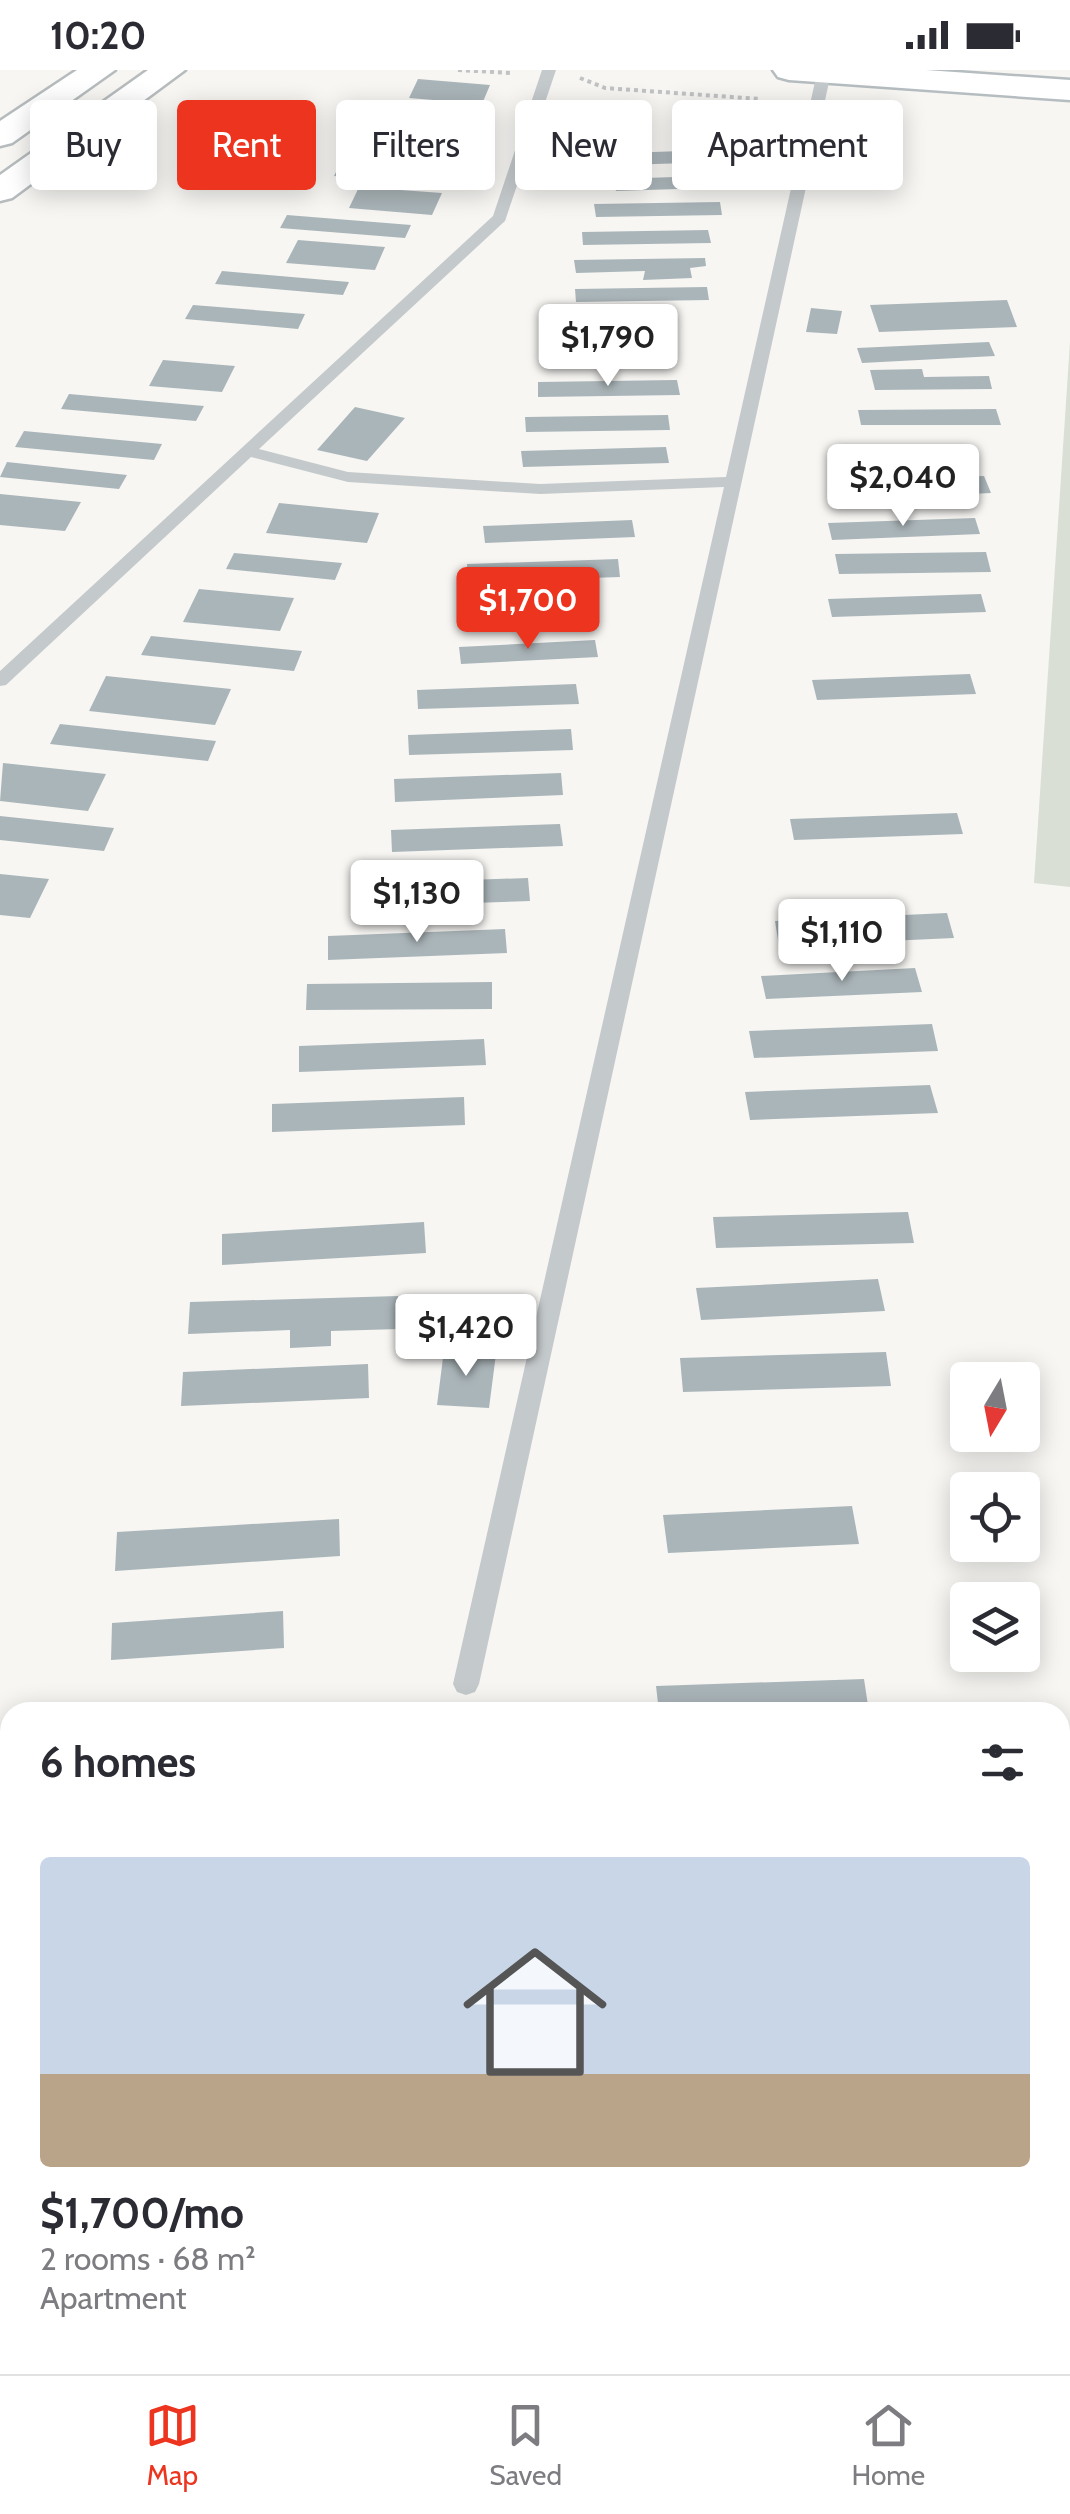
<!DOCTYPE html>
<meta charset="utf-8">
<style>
body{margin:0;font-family:Cabin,sans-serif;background:#f7f7f7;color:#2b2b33;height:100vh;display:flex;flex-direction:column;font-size:38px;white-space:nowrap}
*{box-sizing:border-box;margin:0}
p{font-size:32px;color:#7c7c81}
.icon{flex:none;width:55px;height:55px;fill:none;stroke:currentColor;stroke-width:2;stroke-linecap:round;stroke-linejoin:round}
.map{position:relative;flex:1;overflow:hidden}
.sheet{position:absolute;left:0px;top:1632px;width:1070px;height:672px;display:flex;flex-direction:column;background:#fff;border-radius:30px 30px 0 0;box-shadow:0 5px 25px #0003}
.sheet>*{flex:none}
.guide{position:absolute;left:30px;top:30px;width:1010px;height:90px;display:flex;gap:20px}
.needle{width:65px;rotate:190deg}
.fabs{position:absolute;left:950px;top:1292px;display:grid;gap:20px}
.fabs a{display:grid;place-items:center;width:90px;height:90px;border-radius:10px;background:#fff;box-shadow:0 5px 25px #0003;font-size:50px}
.price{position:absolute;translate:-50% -85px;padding:0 22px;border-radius:10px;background:#fff;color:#222;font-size:32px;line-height:65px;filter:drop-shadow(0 2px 5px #0008)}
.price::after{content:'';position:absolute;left:50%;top:60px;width:30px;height:22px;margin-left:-15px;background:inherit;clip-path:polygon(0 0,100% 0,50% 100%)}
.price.current{background:#ec341e;color:#fff}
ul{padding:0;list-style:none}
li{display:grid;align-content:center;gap:20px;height:530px;padding:0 40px}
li+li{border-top:2px solid #e1e1e2}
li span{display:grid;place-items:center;height:310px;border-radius:10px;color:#555}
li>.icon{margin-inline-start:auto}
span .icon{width:180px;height:180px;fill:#fffc;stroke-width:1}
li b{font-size:42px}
h2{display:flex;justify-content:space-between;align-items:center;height:120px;padding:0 40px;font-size:42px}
.tag{padding:0 35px;border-radius:10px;background:#fff;box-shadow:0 5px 25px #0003;font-size:35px;line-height:90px}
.tag.current{background:#ec341e;color:#fff}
.status{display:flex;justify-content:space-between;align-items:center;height:70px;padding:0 50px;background:#fff;direction:ltr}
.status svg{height:28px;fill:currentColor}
.tab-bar{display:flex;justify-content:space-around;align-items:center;height:140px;border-top:2px solid #e1e1e2;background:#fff;font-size:28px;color:#7c7c81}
.tab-bar a{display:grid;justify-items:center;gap:5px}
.tab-bar .current{color:#ec341e}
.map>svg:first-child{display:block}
.green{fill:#d9dfd4}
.building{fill:#aab5b9}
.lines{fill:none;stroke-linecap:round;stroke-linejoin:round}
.secondary-casing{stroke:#b6bdc0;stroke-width:5}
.highway-casing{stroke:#b6bbbd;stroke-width:5}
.path{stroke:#c0c2c4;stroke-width:4;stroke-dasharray:4 4;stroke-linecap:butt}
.lane{fill:#c4c9cb;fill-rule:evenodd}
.secondary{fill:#fff;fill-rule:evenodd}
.highway{fill:#fff;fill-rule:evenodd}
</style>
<div class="status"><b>10:20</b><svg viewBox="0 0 49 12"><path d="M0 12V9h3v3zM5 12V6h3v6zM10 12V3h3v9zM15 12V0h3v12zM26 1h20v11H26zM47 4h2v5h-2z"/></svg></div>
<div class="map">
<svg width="1070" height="2304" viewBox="0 0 1070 2304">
<rect width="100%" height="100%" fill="#f7f6f3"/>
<path class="green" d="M 1070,272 L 1070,817 L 1034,813 Z"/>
<path class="building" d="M 418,9 L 490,15 L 482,34 L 409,28 Z
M 371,41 L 487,50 L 482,61 L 365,52 Z
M 391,62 L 468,68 L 459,89 L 381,83 Z
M 744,79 L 748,91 L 625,95 L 622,83 Z
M 340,94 L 460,103 L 455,116 L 334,106 Z
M 737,105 L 740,117 L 616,121 L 613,109 Z
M 359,117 L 442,123 L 432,145 L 349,138 Z
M 720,132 L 722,145 L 596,147 L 594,134 Z
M 287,145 L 411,155 L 405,168 L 280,158 Z
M 708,160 L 711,173 L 583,175 L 582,162 Z
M 298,170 L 385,177 L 375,200 L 286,193 Z
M 705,188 L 706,196 L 690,198 L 692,208 L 643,210 L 645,201 L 576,203 L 574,190 Z
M 222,201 L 349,212 L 343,225 L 215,214 Z
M 707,217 L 709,230 L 576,232 L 575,219 Z
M 1007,230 L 1017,257 L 879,262 L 870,235 Z
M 193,235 L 305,244 L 298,259 L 185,249 Z
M 811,238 L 842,241 L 837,264 L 806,262 Z
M 672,247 L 674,262 L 557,264 L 556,250 Z
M 989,272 L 995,286 L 862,293 L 857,278 Z
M 163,290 L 235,296 L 222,322 L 149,316 Z
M 922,299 L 924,307 L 989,306 L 992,319 L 875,320 L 870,300 Z
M 677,310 L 680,325 L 538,327 L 538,312 Z
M 69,324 L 204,336 L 196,351 L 61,339 Z
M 355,337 L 405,348 L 367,391 L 317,380 Z
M 996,339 L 1001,355 L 861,355 L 858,340 Z
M 668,345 L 670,360 L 526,362 L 525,347 Z
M 24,361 L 162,374 L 154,390 L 15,377 Z
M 666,377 L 669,393 L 523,397 L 521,381 Z
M 7,392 L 127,405 L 119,419 L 0,407 Z
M 984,406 L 991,423 L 846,430 L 840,412 Z
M 0,424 L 81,432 L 65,461 L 0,455 Z
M 279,433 L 379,443 L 367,473 L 266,463 Z
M 975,448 L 980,464 L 832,470 L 828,453 Z
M 632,450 L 635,467 L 485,473 L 483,456 Z
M 986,482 L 991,502 L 839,504 L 835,484 Z
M 234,483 L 342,493 L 335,510 L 226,499 Z
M 618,489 L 620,507 L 468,512 L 467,494 Z
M 199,519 L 294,528 L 280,561 L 183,552 Z
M 981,524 L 986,542 L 832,547 L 828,529 Z
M 151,566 L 302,581 L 294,601 L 141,585 Z
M 595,570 L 598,587 L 461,594 L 459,577 Z
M 970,604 L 976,624 L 817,630 L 812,610 Z
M 106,606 L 231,619 L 215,655 L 89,641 Z
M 576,614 L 579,634 L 418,639 L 417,620 Z
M 60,654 L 216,671 L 208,691 L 50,674 Z
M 571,659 L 573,680 L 409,685 L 408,665 Z
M 3,693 L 106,704 L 88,741 L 0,731 Z
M 561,703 L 563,725 L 395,732 L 394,709 Z
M 957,743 L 963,764 L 794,770 L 790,749 Z
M 0,746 L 114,758 L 104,781 L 0,770 Z
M 560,754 L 563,776 L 392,782 L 391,760 Z
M 0,804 L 49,809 L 30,848 L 0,845 Z
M 528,808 L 530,831 L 355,837 L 354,814 Z
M 947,843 L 954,868 L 779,876 L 775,851 Z
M 505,859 L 507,883 L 328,890 L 328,866 Z
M 915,898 L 922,922 L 766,929 L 761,906 Z
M 492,912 L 492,939 L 306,940 L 307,914 Z
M 932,954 L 938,981 L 754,988 L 749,961 Z
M 484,969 L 486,995 L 299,1002 L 299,976 Z
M 930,1015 L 938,1043 L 750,1050 L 745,1022 Z
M 464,1027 L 465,1055 L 272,1062 L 272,1034 Z
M 908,1142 L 914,1173 L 716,1178 L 713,1147 Z
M 424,1152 L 426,1183 L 222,1195 L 222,1164 Z
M 878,1209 L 885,1241 L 701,1250 L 696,1218 Z
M 398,1226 L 399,1259 L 331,1261 L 331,1276 L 290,1278 L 290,1260 L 188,1264 L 190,1232 Z
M 444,1280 L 496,1284 L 489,1338 L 437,1335 Z
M 886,1282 L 891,1316 L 683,1322 L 680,1288 Z
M 368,1294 L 369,1328 L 181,1336 L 183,1302 Z
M 852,1436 L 859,1474 L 668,1483 L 663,1445 Z
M 339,1449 L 340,1486 L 115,1501 L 117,1462 Z
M 283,1541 L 284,1578 L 111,1590 L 112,1553 Z
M 864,1609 L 869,1642 L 659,1642 L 656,1616 Z"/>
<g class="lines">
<g class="secondary-casing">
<path id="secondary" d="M 773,0 L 926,0 L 1070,10 L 1070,30 L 789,10 L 778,7 Z"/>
</g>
<g class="highway-casing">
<path id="highway" d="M 77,0 L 115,0 L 12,73 L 0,76 L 0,51 Z
M 148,0 L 185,0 L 12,128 L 0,131 L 0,105 Z"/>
</g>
<path class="path" d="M 458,0 L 512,3
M 580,8 L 605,18 L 760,29"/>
<path class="lane" d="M 542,0 L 556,0 L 505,151 L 259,379 L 348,402 L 540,414 L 726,407 L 817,3 L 820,0 L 831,3 L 479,1614 L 475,1622 L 466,1625 L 457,1622 L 453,1614 L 724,417 L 540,424 L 348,412 L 251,387 L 6,615 L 0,616 L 0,601 L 493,146 Z
M 0,1963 L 10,1964 L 10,1992 L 0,1991 Z
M 711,2295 L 747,2295 L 751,2304 L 715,2304 Z"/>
<use href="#secondary" class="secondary"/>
<use href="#highway" class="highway"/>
</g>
</svg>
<div class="fabs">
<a><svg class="needle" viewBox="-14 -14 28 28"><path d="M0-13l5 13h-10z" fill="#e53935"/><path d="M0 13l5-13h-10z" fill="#7c7c81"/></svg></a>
<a><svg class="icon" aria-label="locate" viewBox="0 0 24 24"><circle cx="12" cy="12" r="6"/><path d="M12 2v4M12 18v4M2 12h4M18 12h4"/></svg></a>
<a><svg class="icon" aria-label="layers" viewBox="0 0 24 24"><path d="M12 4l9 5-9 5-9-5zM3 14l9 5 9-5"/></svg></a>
</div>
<b class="price" style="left:608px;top:319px">$1,790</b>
<b class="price" style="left:903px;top:459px">$2,040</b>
<b class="price current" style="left:528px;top:582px">$1,700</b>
<b class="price" style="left:417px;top:875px">$1,130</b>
<b class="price" style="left:842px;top:914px">$1,110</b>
<b class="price" style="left:466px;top:1309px">$1,420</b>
<div class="guide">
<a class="tag">Buy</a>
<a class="tag current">Rent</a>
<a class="tag">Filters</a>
<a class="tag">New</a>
<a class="tag">Apartment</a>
</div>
<section class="sheet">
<h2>6 homes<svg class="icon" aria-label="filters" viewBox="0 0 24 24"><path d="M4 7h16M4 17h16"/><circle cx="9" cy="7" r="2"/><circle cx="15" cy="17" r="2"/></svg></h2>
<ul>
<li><span style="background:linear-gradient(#c9d6e8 70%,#b9a48a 0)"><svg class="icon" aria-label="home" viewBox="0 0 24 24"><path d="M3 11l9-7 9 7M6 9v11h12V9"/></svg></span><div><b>$1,700/mo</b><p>2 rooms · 68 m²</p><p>Apartment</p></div></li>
</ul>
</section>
</div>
<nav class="tab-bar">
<a class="current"><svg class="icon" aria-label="map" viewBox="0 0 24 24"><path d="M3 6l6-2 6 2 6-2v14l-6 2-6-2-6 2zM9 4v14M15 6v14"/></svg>Map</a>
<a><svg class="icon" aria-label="saved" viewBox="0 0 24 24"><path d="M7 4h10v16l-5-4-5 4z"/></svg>Saved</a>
<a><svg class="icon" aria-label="home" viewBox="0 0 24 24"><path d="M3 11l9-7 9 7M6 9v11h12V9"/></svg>Home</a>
</nav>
